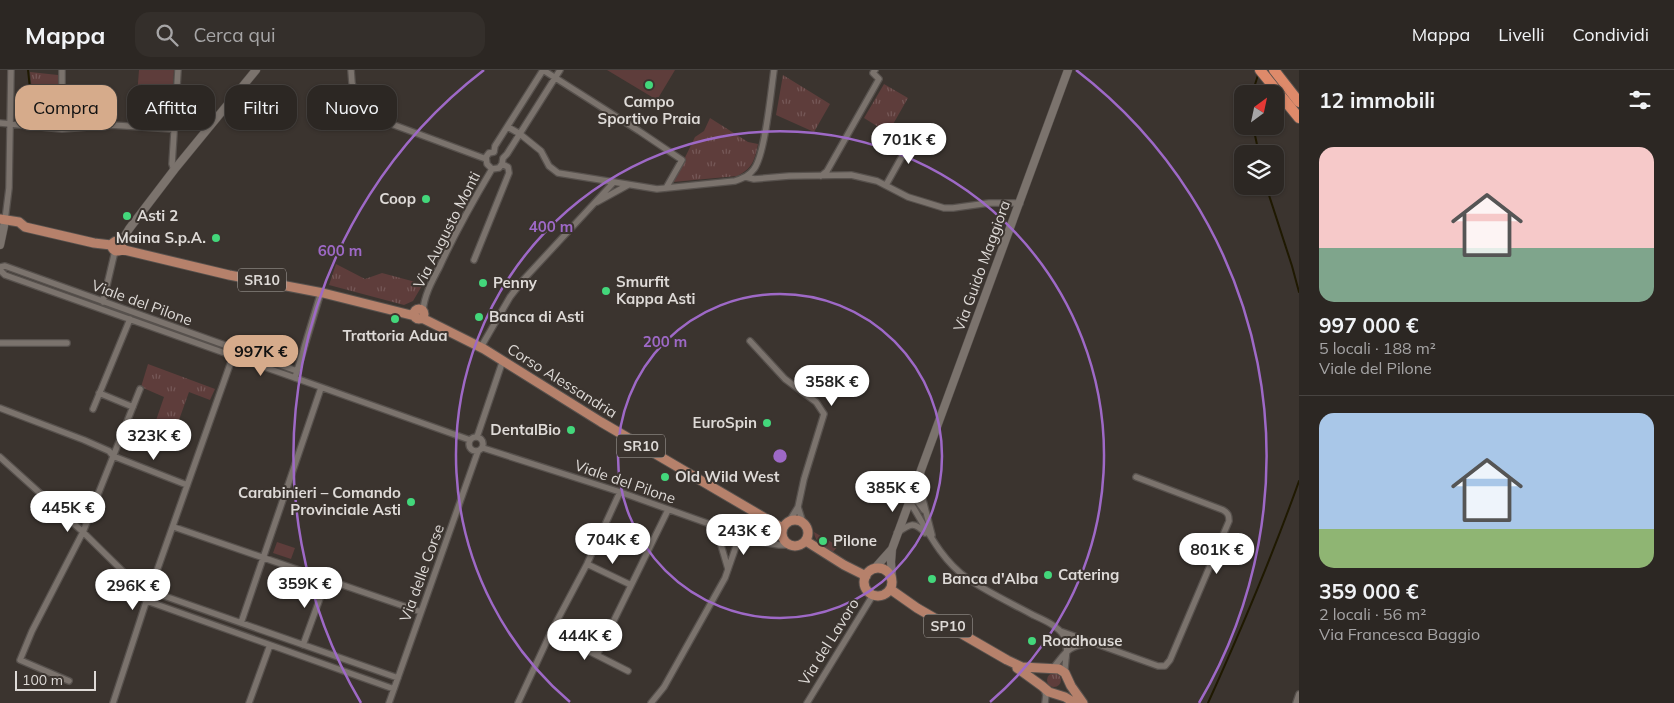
<!DOCTYPE html>
<html lang="it">
<meta charset="utf-8">
<style>
body{margin:0;font-family:Mulish,sans-serif;background:#342f2b;color:#f1f3f6;height:100vh;display:flex;flex-direction:column;font-size:19px;white-space:nowrap}
*{box-sizing:border-box;margin:0}
p{font-size:16px;color:#a6a5a6}
.icon{flex:none;width:28px;height:28px;fill:none;stroke:currentColor;stroke-width:2;stroke-linecap:round;stroke-linejoin:round}
.map{position:relative;flex:1;overflow:hidden}
.sheet{display:flex;flex-direction:column;background:#2c2723;width:375px}
.sheet>*{flex:none}
.hud{position:absolute;left:15px;top:15px;width:475px;height:45px;display:flex;gap:10px}
.needle{width:32px;rotate:33deg}
.buttons{position:absolute;left:1234px;top:15px;display:grid;gap:10px}
.buttons a{display:grid;place-items:center;width:50px;height:50px;border-radius:10px;background:#2c2723;box-shadow:0 1px 4px #0004,0 0 0 1px #484441;font-size:25px}
.scale{position:absolute;left:15px;bottom:12px;width:81px;box-sizing:border-box;padding-left:5px;border:2px solid #dedad7;border-top:0;font-size:14px;line-height:18px;white-space:nowrap;color:#dedad7;-webkit-text-stroke:4px #3b342f;paint-order:stroke}
.price{position:absolute;translate:-50% -42px;padding:0 11px;border-radius:18px;background:#fff;color:#222;font-size:16px;line-height:32px;filter:drop-shadow(0 1px 2px #0008)}
.price::after{content:'';position:absolute;left:50%;top:30px;width:15px;height:11px;margin-left:-8px;background:inherit;clip-path:polygon(0 0,100% 0,50% 100%)}
.price.selected{background:#d6ab8b;color:#111}
ul{padding:0;list-style:none}
li{display:grid;align-content:center;gap:10px;height:265px;padding:0 20px}
li+li{border-top:1px solid #484441}
li span{display:grid;place-items:center;height:155px;border-radius:15px;color:#555}
li>.icon{margin-inline-start:auto}
span .icon{width:90px;height:90px;fill:#fffc;stroke-width:1}
li b{font-size:21px}
h2{display:flex;justify-content:space-between;align-items:center;height:60px;padding:0 20px;font-size:21px}
.chip{padding:0 18px;border-radius:15px;background:#2c2723;box-shadow:0 1px 4px #0004,0 0 0 1px #484441;font-size:18px;line-height:45px}
.chip.selected{background:#d6ab8b;color:#111}
header{display:flex;align-items:center;gap:30px;box-sizing:border-box;height:70px;padding:0 25px;background:#2c2723;border-bottom:1px solid #484441}
header strong{font-size:24px}
nav{display:flex;gap:28px;margin-inline-start:auto;font-size:18px}
.search{width:350px;height:45px;background:#342f2b;display:flex;align-items:center;gap:12px;box-sizing:border-box;padding:0 18px;border-radius:15px;color:#a6a5a6;font-size:19px}
main{display:flex;flex:1;min-height:0}
.map>svg:first-child{display:block}
.grass{fill:url(#grass-tufts)}
.garden{fill:#5e3d3b}
.lines{fill:none;stroke-linecap:round;stroke-linejoin:round}
.stream{stroke:#1f1901;stroke-width:2}
.street-casing{stroke:#57514d;stroke-width:8}
.secondary-casing{stroke:#57514d;stroke-width:9}
.primary-casing{stroke:#57514d;stroke-width:11}
.highway-casing{stroke:#57514d;stroke-width:12}
.street{stroke:#7b736d;stroke-width:5.5}
.secondary{stroke:#7b736d;stroke-width:8}
.primary{stroke:#b6816b;stroke-width:9}
.highway{stroke:#de8a6a;stroke-width:10}
.ring{fill:none;stroke:#9e69c7;stroke-width:2.5}
.poi-dot{fill:#43d77b;stroke:#3b342f;stroke-width:2}
.labels{text-anchor:middle;stroke-width:4;stroke-linejoin:round;paint-order:stroke}
.shield{fill:#3b342f;stroke:#ada8a5;stroke-width:1}
.shield-label{font-size:14px;font-weight:bold;fill:#dedad7}
.poi-label{font-size:15px;font-weight:bold;fill:#dedad7;stroke:#3b342f;text-anchor:start}
.street-label{font-size:15px;fill:#dedad7;stroke:#3b342f}
.centre{fill:#9e69c7;stroke:#3b342f;stroke-width:2.5}
.ring-label{font-size:15px;text-anchor:middle;font-weight:bold;fill:#9e69c7;stroke:#3b342f;stroke-width:4;stroke-linejoin:round;paint-order:stroke}
</style>
<header>
<strong>Mappa</strong>
<div class="search"><svg class="icon" aria-label="search" viewBox="0 0 24 24"><circle cx="10" cy="10" r="6"/><path d="M15 15l6 6"/></svg>Cerca qui</div>
<nav><a>Mappa</a><a>Livelli</a><a>Condividi</a></nav>
</header>
<main>
<div class="map">
<svg width="1299" height="633" viewBox="0 0 1299 633">
<defs>
<pattern id="grass-tufts" width="24" height="20" patternUnits="userSpaceOnUse" patternTransform="scale(1.25)"><rect width="24" height="20" fill="#5e3d3b"/><path d="M3 7l-1-3M5 7V3M7 7l1-3M15 17l-1-3M17 17v-4M19 17l1-3" fill="none" stroke="#755857"/></pattern>
</defs>
<rect width="100%" height="100%" fill="#3b342f"/>
<path class="grass" d="M 30,2 L 58,5 L 59,31 L 33,30 Z
M 783,5 L 830,34 L 814,62 L 776,45 Z
M 884,14 L 908,28 L 888,63 L 864,48 Z
M 710,48 L 748,72 L 758,74 C 755,90 752,99 737,106 L 673,112 L 695,67 L 704,61 Z
M 336,194 L 365,209 L 382,203 L 423,214 L 413,231 L 404,235 L 329,215 Z
M 148,294 L 215,319 L 210,330 L 189,322 L 170,375 L 150,368 L 164,327 L 141,317 Z
M 814,462 L 838,476 L 833,482 C 824,477 815,473 814,462 Z
M1047 610a7 7 0 1 1 14 0a7 7 0 1 1-14 0Z"/>
<path class="garden" d="M 139,0 L 174,0 L 170,53 L 135,50 Z
M 607,0 L 675,0 L 657,30 Z
M 179,33 L 205,36 L 199,58 L 178,56 Z
M 277,472 L 295,478 L 291,489 L 273,483 Z"/>
<g class="lines">
<path class="stream" d="M 28,0 L 32,37
M 1252,24 L 1258,5
M 1253,56 L 1259,84
M 1266,116 L 1292,196 L 1299,222
M 1208,633 C 1241,560 1272,487 1299,411"/>
<g class="street-casing">
<path id="street" d="M 351,0 L 352,13 L 356,26 L 368,42 L 386,52 L 486,89
M 543,0 L 639,61 L 682,90 L 666,118
M 0,53 L 62,59 L 111,55 L 173,59
M 508,57 L 520,64 L 541,81 L 549,96 L 558,103 L 657,119 L 735,111 C 743,108 749,106 754,99 C 765,85 771,21 774,0
M 62,59 L 62,0
M 492,99 L 487,94 L 486,87 L 489,83 L 494,82 L 495,76 L 543,0
M 174,100 L 172,94 L 178,0
M 821,106 L 827,101 L 879,9 L 873,3 L 875,0
M 746,107 L 754,109 L 789,106 L 851,105 L 877,111 L 908,127 L 944,138 L 953,138 L 989,133 L 1020,133
M 886,115 L 914,65
M 597,132 L 628,115
M 5,150 L 9,118 L 11,0
M 474,190 L 509,103 L 508,97 L 502,94
M 0,197 L 5,196 L 297,301 L 295,308
M 0,200 L 5,205 L 470,370
M 103,232 L 115,181
M 423,241 C 424,226 432,211 439,198 C 455,163 473,131 492,99 L 499,98 L 502,94 L 503,88 L 507,84 L 560,0
M 750,271 L 785,309 L 816,332 L 824,344 L 804,409 L 798,437 L 790,450
M 0,273 L 67,273
M 481,277 L 510,227 L 524,209 L 613,113
M 297,301 L 321,222
M 99,323 L 133,337
M 0,338 L 84,370 L 109,381 L 113,386 L 187,415
M 93,339 L 130,249
M469 374a7 7 0 1 1 14 0a7 7 0 1 1-14 0Z
M 477,367 L 503,290
M 483,378 L 620,422 L 760,472 L 779,475 L 788,475
M 0,387 L 83,462 L 148,526
M 921,403 L 923,430 L 932,465
M 911,429 L 918,432 L 924,440
M 910,432 C 926,458 941,490 967,508 C 987,522 1011,533 1033,545 C 1044,550 1058,556 1064,566 C 1070,577 1064,592 1065,604
M 798,437 L 803,453
M 174,457 L 421,542
M 716,458 L 728,499
M 897,463 C 910,454 914,451 925,463
M 587,494 L 631,515
M 150,521 L 398,608
M 147,531 L 394,619
M 241,553 L 321,318
M 1060,561 L 1158,596 L 1165,596 L 1170,590 L 1229,451 C 1229,445 1228,443 1223,440 L 1136,407
M 551,562 L 628,601
M 303,575 L 327,509
M 597,585 L 668,440
M 1053,598 C 1067,581 1067,577 1089,573
M 69,611 L 20,590 L 32,561 L 83,462 L 140,319
M 1044,619 L 1046,625 L 1045,633
M 113,633 L 148,526 L 233,286
M 249,633 L 270,575
M 389,633 L 478,381
M 518,633 L 551,562 L 587,494 L 620,422
M 651,633 L 664,617 L 725,508 L 740,465
M 807,633 L 873,525
M 1296,633 L 1299,624"/>
</g>
<g class="secondary-casing">
<path id="secondary" d="M 121,172 L 129,159 L 174,100 L 256,0
M 0,175 L 4,156
M 892,479 L 891,492 L 892,509
M 875,498 L 892,479 L 1068,0"/>
</g>
<g class="primary-casing">
<path id="primary" d="M 0,149 L 19,152 L 25,157 L 94,173 L 111,175
M112 176a5 5 0 1 1 10 0a5 5 0 1 1-10 0Z
M 120,179 L 229,205 L 323,223 L 415,246
M414 244a5 5 0 1 1 10 0a5 5 0 1 1-10 0Z
M 422,248 L 484,279 L 601,352 L 782,458
M782 463a13 13 0 1 1 26 0a13 13 0 1 1-26 0Z
M 806,471 L 844,495 L 866,506
M864 512a14 14 0 1 1 28 0a14 14 0 1 1-28 0Z
M 890,519 L 917,538 L 1007,590 L 1022,597 L 1059,599 L 1065,603 L 1071,616 L 1083,633
M 1017,598 L 1042,616 L 1049,622 L 1065,627 L 1075,633"/>
</g>
<g class="highway-casing">
<path id="highway" d="M 1260,0 L 1299,48
M 1274,0 L 1299,32"/>
</g>
<use href="#street" class="street"/>
<use href="#secondary" class="secondary"/>
<use href="#primary" class="primary"/>
<use href="#highway" class="highway"/>
</g>
<g class="ring">
<circle cx="780" cy="386" r="162"/>
<path d="M570 632A324 324 0 1 1 990 632"/>
<path d="M361 633A486 486 0 0 1 484 0M1076 0A486 486 0 0 1 1199 633"/>
</g>
<g class="poi-dot">
<circle cx="649" cy="15" r="5"/>
<circle cx="426" cy="129" r="5"/>
<circle cx="127" cy="146" r="5"/>
<circle cx="216" cy="168" r="5"/>
<circle cx="483" cy="213" r="5"/>
<circle cx="606" cy="221" r="5"/>
<circle cx="479" cy="247" r="5"/>
<circle cx="395" cy="249" r="5"/>
<circle cx="767" cy="353" r="5"/>
<circle cx="571" cy="360" r="5"/>
<circle cx="665" cy="407" r="5"/>
<circle cx="411" cy="432" r="5"/>
<circle cx="823" cy="471" r="5"/>
<circle cx="1048" cy="505" r="5"/>
<circle cx="932" cy="509" r="5"/>
<circle cx="1032" cy="571" r="5"/>
</g>
<g class="labels">
<g class="shield">
<rect x="238" y="198.5" width="48" height="23" rx="4"/>
<rect x="617" y="364.5" width="48" height="23" rx="4"/>
<rect x="924" y="544.5" width="48" height="23" rx="4"/>
</g>
<g class="shield-label">
<text x="262" y="215">SR10</text>
<text x="641" y="381">SR10</text>
<text x="948" y="561">SP10</text>
</g>
<g class="poi-label">
<text x="649" y="37" text-anchor="middle">Campo<tspan x="649" dy="17">Sportivo Praia</tspan></text>
<text x="416" y="134" text-anchor="end">Coop</text>
<text x="137" y="151">Asti 2</text>
<text x="206" y="173" text-anchor="end">Maina S.p.A.</text>
<text x="616" y="217">Smurfit<tspan x="616" dy="17">Kappa Asti</tspan></text>
<text x="493" y="218">Penny</text>
<text x="489" y="252">Banca di Asti</text>
<text x="395" y="271" text-anchor="middle">Trattoria Adua</text>
<text x="757" y="358" text-anchor="end">EuroSpin</text>
<text x="561" y="365" text-anchor="end">DentalBio</text>
<text x="675" y="412">Old Wild West</text>
<text x="401" y="428" text-anchor="end">Carabinieri – Comando<tspan x="401" dy="17">Provinciale Asti</tspan></text>
<text x="833" y="476">Pilone</text>
<text x="1058" y="510">Catering</text>
<text x="942" y="514">Banca d'Alba</text>
<text x="1042" y="576">Roadhouse</text>
</g>
<g class="street-label">
<text transform="translate(447 160) rotate(-63)" y="5">Via Augusto Monti</text>
<text transform="translate(982 196) rotate(-70)" y="5">Via Guido Maggiora</text>
<text transform="translate(142 233) rotate(20)" y="5">Viale del Pilone</text>
<text transform="translate(562 311) rotate(32)" y="5">Corso Alessandria</text>
<text transform="translate(625 412) rotate(19)" y="5">Viale del Pilone</text>
<text transform="translate(422 503) rotate(-70)" y="5">Via delle Corse</text>
<text transform="translate(829 572) rotate(-58)" y="5">Via del Lavoro</text>
</g>
</g>
<circle cx="780" cy="386" r="8" class="centre"/>
<g class="ring-label">
<text x="551" y="162">400 m</text>
<text x="340" y="186">600 m</text>
<text x="665" y="277">200 m</text>
</g>
</svg>
<div class="buttons">
<a><svg class="needle" viewBox="-14 -14 28 28"><path d="M0-13l5 13h-10z" fill="#e53935"/><path d="M0 13l5-13h-10z" fill="#a6a5a6"/></svg></a>
<a><svg class="icon" aria-label="layers" viewBox="0 0 24 24"><path d="M12 4l9 5-9 5-9-5zM3 14l9 5 9-5"/></svg></a>
</div>
<div class="scale">100 m</div>
<b class="price" style="left:909px;top:95px">701K €</b>
<b class="price selected" style="left:261px;top:307px">997K €</b>
<b class="price" style="left:832px;top:337px">358K €</b>
<b class="price" style="left:154px;top:391px">323K €</b>
<b class="price" style="left:893px;top:443px">385K €</b>
<b class="price" style="left:68px;top:463px">445K €</b>
<b class="price" style="left:744px;top:486px">243K €</b>
<b class="price" style="left:613px;top:495px">704K €</b>
<b class="price" style="left:1217px;top:505px">801K €</b>
<b class="price" style="left:305px;top:539px">359K €</b>
<b class="price" style="left:133px;top:541px">296K €</b>
<b class="price" style="left:585px;top:591px">444K €</b>
<div class="hud">
<a class="chip selected">Compra</a>
<a class="chip">Affitta</a>
<a class="chip">Filtri</a>
<a class="chip">Nuovo</a>
</div>
</div>
<section class="sheet">
<h2>12 immobili<svg class="icon" aria-label="filters" viewBox="0 0 24 24"><path d="M4 7h16M4 17h16"/><circle cx="9" cy="7" r="2"/><circle cx="15" cy="17" r="2"/></svg></h2>
<ul>
<li><span style="background:linear-gradient(#f6c9c9 65%,#7fa58c 0)"><svg class="icon" aria-label="home" viewBox="0 0 24 24"><path d="M3 11l9-7 9 7M6 9v11h12V9"/></svg></span><div><b>997 000 €</b><p>5 locali · 188 m²</p><p>Viale del Pilone</p></div></li>
<li><span style="background:linear-gradient(#a9c7e8 75%,#8fb573 0)"><svg class="icon" aria-label="home" viewBox="0 0 24 24"><path d="M3 11l9-7 9 7M6 9v11h12V9"/></svg></span><div><b>359 000 €</b><p>2 locali · 56 m²</p><p>Via Francesca Baggio</p></div></li>
</ul>
</section>
</main>
